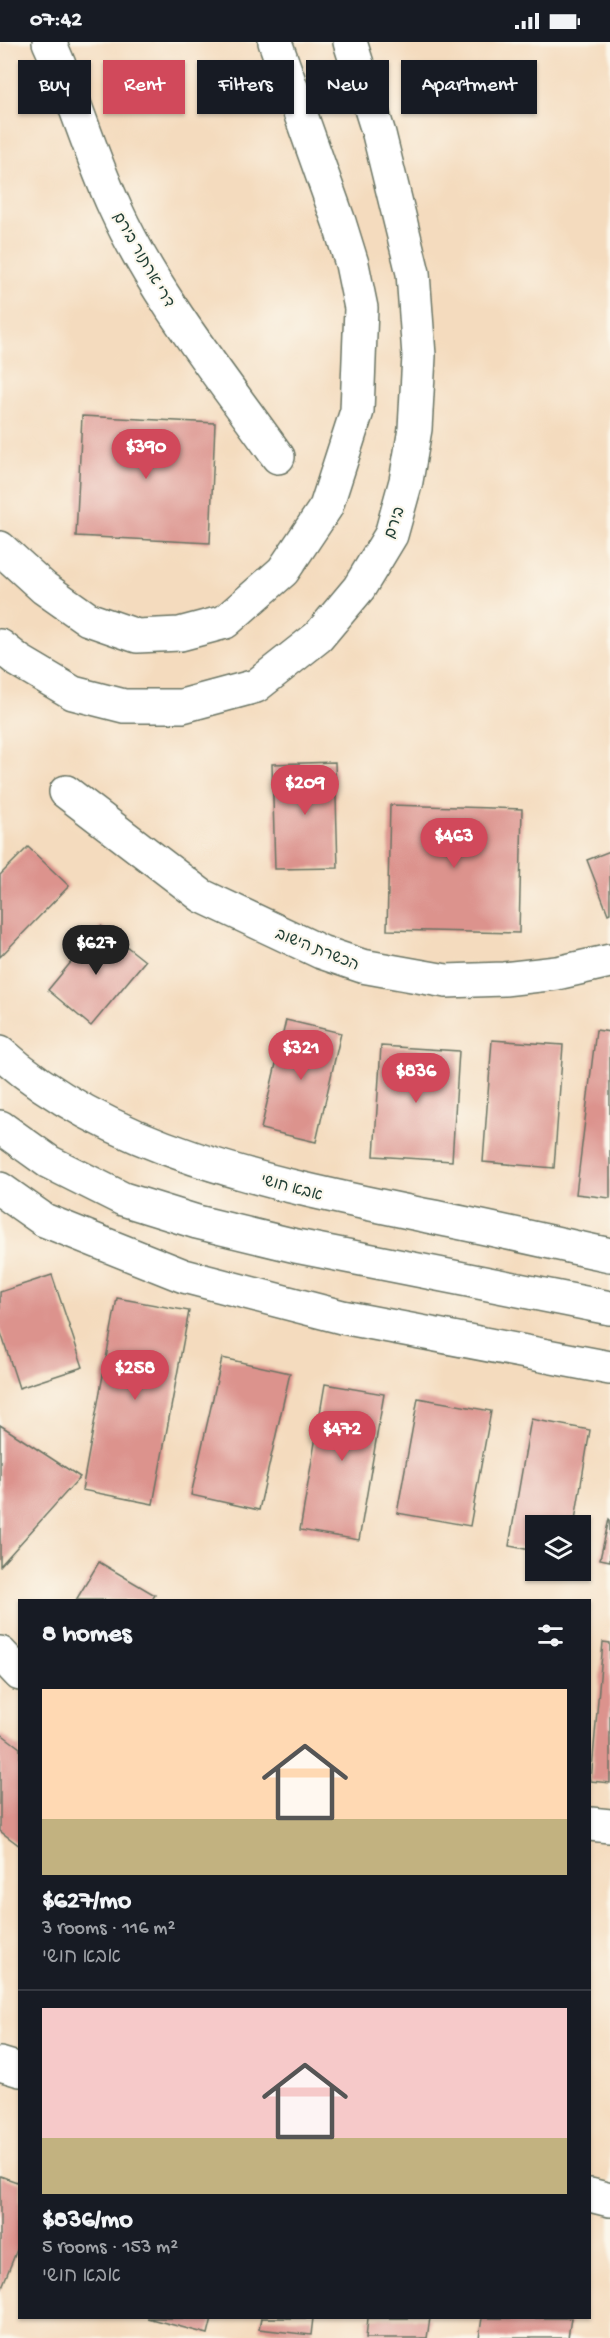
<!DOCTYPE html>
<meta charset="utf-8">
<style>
body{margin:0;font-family:"Gochi Hand","Playpen Sans Hebrew",sans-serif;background:#20242c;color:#f1f3f6;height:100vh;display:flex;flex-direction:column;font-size:22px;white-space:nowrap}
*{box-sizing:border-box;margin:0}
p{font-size:20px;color:#9ea1a6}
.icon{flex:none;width:33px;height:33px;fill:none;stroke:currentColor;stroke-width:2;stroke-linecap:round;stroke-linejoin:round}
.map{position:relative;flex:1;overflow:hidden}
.sheet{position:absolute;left:18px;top:1557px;width:573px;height:720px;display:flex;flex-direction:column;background:#171b24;border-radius:0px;box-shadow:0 2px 4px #0004}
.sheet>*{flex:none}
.guide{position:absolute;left:18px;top:18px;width:574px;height:54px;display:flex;gap:12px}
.buttons{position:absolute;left:525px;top:1473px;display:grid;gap:12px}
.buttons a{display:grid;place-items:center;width:66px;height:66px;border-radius:0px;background:#171b24;box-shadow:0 2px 4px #0004;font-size:30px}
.price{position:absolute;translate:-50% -51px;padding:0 14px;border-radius:21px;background:#d1495b;color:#fff;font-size:20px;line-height:39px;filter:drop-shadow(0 2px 3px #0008)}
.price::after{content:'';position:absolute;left:50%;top:36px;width:18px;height:14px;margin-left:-9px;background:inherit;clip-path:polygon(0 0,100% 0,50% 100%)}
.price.selected{background:#222;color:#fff}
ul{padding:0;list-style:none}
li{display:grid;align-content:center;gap:12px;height:318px;padding:0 24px}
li+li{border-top:2px solid #363941}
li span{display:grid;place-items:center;height:186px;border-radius:0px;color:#555}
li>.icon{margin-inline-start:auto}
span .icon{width:108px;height:108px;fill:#fffc;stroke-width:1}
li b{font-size:26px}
h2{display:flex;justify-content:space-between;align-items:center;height:72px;padding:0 24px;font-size:26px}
.tag{padding:0 21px;border-radius:0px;background:#171b24;box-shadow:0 2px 4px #0004;font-size:21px;line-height:54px}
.tag.selected{background:#d1495b;color:#fff}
.status{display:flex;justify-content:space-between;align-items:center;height:42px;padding:0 30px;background:#171b24;direction:ltr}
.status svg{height:16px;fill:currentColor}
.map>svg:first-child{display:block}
.building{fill:#dc938d}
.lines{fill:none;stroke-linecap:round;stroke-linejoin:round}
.street-casing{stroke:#6a7464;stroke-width:36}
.secondary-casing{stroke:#6a7464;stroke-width:36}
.primary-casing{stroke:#6a7464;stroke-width:36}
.street{stroke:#fff;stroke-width:33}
.secondary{stroke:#fff;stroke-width:33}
.primary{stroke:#fff;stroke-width:33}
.labels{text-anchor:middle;stroke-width:4.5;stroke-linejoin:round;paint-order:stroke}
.street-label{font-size:16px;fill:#1f3d34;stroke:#fbf7ec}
</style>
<div class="status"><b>07:42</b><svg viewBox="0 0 49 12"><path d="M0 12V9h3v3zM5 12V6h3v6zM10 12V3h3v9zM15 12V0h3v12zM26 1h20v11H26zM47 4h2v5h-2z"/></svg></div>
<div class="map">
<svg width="610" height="2296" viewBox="0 0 610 2296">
<rect width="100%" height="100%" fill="#fbf7ec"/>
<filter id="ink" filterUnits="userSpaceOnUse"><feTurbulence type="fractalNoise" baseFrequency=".0167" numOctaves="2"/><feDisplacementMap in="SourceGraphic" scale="12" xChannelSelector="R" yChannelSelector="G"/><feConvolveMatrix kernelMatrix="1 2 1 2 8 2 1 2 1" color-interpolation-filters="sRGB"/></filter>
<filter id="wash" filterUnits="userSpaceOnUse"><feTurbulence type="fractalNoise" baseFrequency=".008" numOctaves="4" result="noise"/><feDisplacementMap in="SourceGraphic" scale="24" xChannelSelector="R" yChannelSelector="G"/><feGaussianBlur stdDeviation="1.35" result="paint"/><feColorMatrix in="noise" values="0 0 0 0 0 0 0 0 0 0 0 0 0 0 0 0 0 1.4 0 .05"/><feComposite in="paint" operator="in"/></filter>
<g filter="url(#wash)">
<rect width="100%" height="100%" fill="#f4dbbe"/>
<g id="blocks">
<path class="building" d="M 82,374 L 215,381 L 210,501 L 76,494 Z
M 335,720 L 338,826 L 275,827 L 272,722 Z
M 390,763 L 522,767 L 519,891 L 387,888 Z
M 28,805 L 69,844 L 0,915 L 0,833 Z
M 610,809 L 610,871 L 608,872 L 587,818 Z
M 101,884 L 145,919 L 91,984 L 48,948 Z
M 286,978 L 341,991 L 316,1100 L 261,1087 Z
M 596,988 L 610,990 L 610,1156 L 576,1152 Z
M 492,998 L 563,1003 L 554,1126 L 483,1120 Z
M 381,1004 L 459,1009 L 452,1119 L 374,1114 Z
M 52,1233 L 83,1325 L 19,1346 L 0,1288 L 0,1250 Z
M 117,1256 L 189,1269 L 153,1462 L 82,1448 Z
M 222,1316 L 290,1331 L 259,1468 L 191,1453 Z
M 325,1342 L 384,1352 L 359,1498 L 300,1488 Z
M 418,1356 L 491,1369 L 470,1484 L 397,1471 Z
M 531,1377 L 590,1388 L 574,1484 L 536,1484 L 536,1509 L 509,1504 Z
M 0,1383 L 80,1435 L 0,1524 Z
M 609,1477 L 610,1478 L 610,1519 L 600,1517 Z
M 99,1520 L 155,1553 L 152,1558 L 76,1558 Z
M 603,1600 L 610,1601 L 610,1741 L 591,1739 Z
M 0,1691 L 20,1706 L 20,1804 L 0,1789 Z
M 0,2134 L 20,2141 L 20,2200 L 0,2250 Z
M 147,2276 L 212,2276 L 208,2292 Z
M 261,2276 L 313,2276 L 311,2293 L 259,2287 Z
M 368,2276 L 430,2276 L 427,2296 L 366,2296 Z
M 482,2276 L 571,2276 L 568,2296 L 479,2296 Z"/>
</g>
</g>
<g filter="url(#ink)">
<use href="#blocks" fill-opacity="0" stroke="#6a7464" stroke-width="1.5"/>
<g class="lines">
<g class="street-casing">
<path id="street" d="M 49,0 C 74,54 90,112 115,166 C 155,254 222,336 278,415
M 66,750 L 202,854 L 321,910 L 362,924 L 446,939 L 504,937 L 557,931 L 610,919
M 0,1147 L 44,1178 L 184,1234 L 342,1275 L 610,1326
M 0,1611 L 20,1632
M 590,1782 L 610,1784"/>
</g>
<g class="secondary-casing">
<path id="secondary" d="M 0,506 L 44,546 L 88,577 L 137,594 L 180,592 L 225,580 L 283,529 L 326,465 L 357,369 L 361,266 L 352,222 L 339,180 L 275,0
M 0,604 L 19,619 L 73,651 L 124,664 L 182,664 L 256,644 L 318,595 L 359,546 L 391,493 L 406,439 L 415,387 L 419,314 L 413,231 L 379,92 L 350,0
M 0,2022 L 20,2028
M 590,2153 L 610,2158"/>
</g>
<g class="primary-casing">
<path id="primary" d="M 0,1010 C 113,1112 283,1144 428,1174 C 489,1186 549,1200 610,1213
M 0,1085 L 49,1120 L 123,1157 L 197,1180 L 296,1204 L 610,1266"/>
</g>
<use href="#street" class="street"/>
<use href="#secondary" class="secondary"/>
<use href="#primary" class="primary"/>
</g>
</g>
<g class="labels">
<g class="street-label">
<text transform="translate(145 217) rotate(60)" y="6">דר' ארתור בירם</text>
<text transform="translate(393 480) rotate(-71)" y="6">בירם</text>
<text transform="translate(318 906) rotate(22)" y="6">הכשרת הישוב</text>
<text transform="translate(292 1144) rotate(15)" y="6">אבא חושי</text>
</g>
</g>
</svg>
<div class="buttons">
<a><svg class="icon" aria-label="layers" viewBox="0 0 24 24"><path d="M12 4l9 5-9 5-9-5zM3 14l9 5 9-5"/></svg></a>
</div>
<b class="price" style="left:146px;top:438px">$390</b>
<b class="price" style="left:305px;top:774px">$209</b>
<b class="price" style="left:454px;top:827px">$463</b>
<b class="price selected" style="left:96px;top:934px">$627</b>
<b class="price" style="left:301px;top:1039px">$321</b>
<b class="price" style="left:416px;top:1062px">$836</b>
<b class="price" style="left:135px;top:1359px">$258</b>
<b class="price" style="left:342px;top:1420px">$472</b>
<div class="guide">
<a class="tag">Buy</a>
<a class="tag selected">Rent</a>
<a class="tag">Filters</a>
<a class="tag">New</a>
<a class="tag">Apartment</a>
</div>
<section class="sheet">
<h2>8 homes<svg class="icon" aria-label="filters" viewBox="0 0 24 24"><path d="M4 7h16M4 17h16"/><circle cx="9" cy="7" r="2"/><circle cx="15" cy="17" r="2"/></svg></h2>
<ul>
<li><span style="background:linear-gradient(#ffd9b3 70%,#c2b280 0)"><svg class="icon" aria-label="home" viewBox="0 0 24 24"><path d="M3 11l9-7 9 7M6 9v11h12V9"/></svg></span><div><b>$627/mo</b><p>3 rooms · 116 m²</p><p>אבא חושי</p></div></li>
<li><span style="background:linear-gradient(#f6c9c9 70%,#c2b280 0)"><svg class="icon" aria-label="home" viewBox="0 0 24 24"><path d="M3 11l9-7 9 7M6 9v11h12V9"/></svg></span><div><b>$836/mo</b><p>5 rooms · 153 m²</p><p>אבא חושי</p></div></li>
</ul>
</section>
</div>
